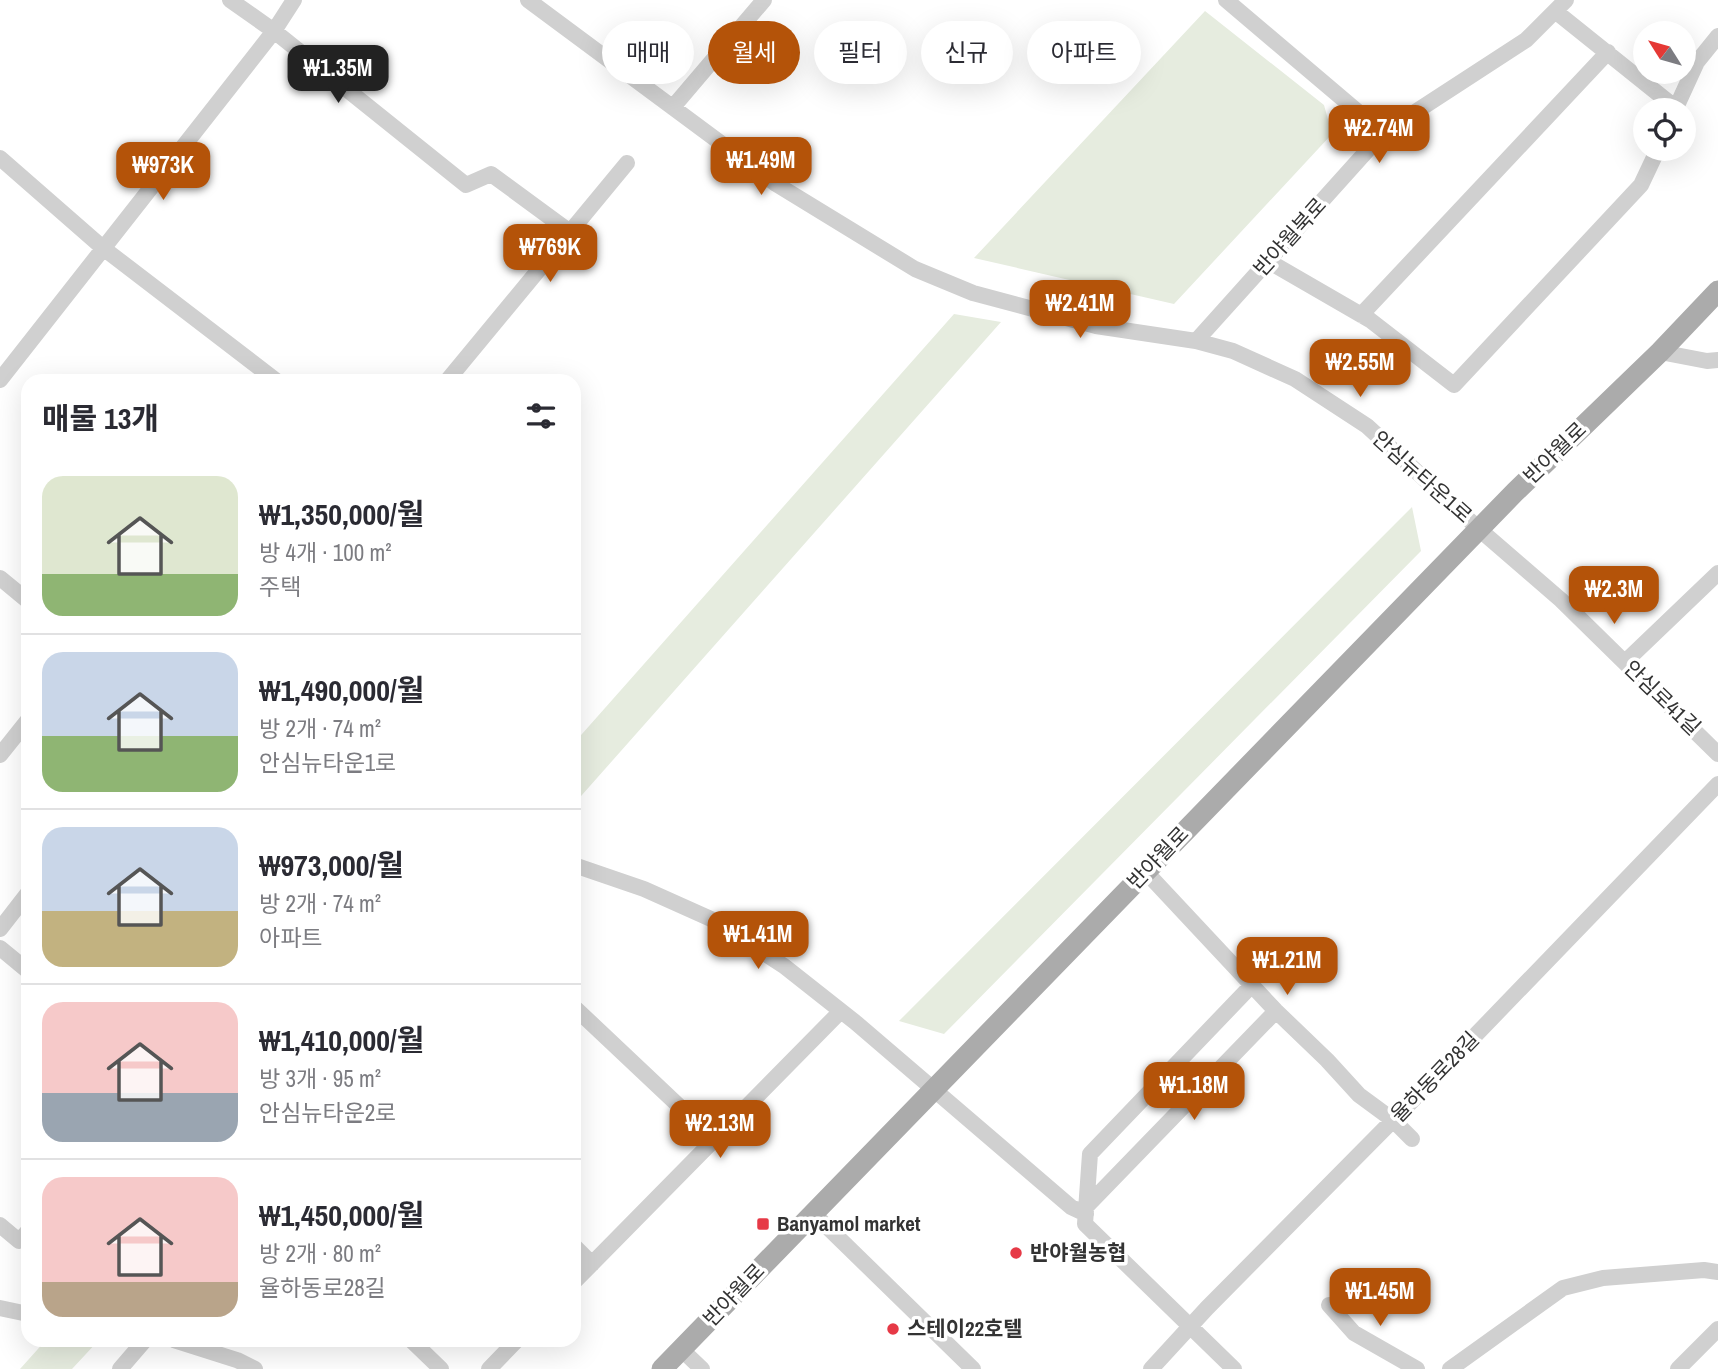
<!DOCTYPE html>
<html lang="ko">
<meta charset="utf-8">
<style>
body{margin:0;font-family:"Archivo Narrow","Noto Sans KR",sans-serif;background:#f7f7f7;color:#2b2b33;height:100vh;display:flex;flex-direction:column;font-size:26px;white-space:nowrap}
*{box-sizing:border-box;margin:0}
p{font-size:23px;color:#7c7c81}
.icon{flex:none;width:38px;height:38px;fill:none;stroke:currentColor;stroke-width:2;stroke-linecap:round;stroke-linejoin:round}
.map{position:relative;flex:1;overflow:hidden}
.panel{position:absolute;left:21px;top:374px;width:560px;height:973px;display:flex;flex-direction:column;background:#fff;border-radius:21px;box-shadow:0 7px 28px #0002}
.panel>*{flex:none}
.top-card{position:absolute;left:602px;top:21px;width:665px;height:63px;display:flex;gap:14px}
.needle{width:46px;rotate:307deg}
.buttons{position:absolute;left:1633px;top:21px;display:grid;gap:14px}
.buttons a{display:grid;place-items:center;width:63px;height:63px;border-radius:50%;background:#fff;box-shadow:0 7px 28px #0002;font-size:35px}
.price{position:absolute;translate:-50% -60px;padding:0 16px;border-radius:14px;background:#b45309;color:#fff;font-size:23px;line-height:46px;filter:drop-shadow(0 2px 4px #0008)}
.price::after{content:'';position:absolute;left:50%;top:42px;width:21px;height:16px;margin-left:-10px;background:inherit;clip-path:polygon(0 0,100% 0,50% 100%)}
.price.selected{background:#222;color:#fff}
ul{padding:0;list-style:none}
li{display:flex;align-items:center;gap:21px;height:175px;padding:0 21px}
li+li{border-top:2px solid #e1e1e2}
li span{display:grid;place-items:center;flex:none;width:196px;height:140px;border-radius:21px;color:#555}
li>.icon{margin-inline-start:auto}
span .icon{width:84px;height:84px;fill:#fffc;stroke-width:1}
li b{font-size:30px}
h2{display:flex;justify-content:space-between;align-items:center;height:84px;padding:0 21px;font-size:30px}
.tag{padding:0 24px;border-radius:32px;background:#fff;box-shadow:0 7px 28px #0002;font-size:24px;line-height:63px}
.tag.selected{background:#b45309;color:#fff}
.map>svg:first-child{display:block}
.green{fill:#e6ecdf}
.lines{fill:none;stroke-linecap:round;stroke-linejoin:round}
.minor{stroke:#d0d0d0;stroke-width:16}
.major{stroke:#ababab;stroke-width:21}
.poi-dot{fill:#e63946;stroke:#fff;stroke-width:2.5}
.labels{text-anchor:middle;stroke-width:7;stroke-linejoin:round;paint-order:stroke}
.street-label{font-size:21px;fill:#333;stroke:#fff}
.poi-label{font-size:21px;font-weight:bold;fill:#333;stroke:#fff;text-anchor:start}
</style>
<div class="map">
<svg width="1718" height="1369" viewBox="0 0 1718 1369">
<rect width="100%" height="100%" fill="#fff"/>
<path class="green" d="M 1205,11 L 1324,105 L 1332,134 L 1174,304 L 974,258 Z
M 954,314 L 1001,322 L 574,804 L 574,743 Z
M 1412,507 L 1421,551 L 944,1034 L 899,1021 Z
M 46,1340 L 98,1340 L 98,1341 L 72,1369 L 20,1369 Z"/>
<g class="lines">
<path class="minor" d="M 230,0 L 274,31 L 466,185 L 491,174 L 570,232
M 528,0 L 776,184 L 915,269 L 973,293 L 1096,326 L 1196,341 L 1233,351 L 1295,379 L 1367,426 L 1480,530 L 1561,600 L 1718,754
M 1226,0 L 1383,133
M 1555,11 L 1676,108
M 673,107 L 764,0
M 1675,110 L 1697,62 L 1718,36
M 0,158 L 103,248 L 278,382
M 1268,261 L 1370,320 L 1454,385 L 1641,185 L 1658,149
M 1361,315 L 1608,52
M 1196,341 L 1383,133 L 1526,40 L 1566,0
M 1660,352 L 1707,361 L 1718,360
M 0,380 L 274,31 L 294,0
M 446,382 L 627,163
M 0,578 L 28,601
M 1625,662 L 1718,573
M 0,755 L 28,720
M 574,865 L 644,889 L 711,919 L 784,966 L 855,1022 L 1071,1207 L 1086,1214
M 1145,871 L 1276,1011 L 1327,1060 L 1359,1095 L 1393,1120 L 1412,1139
M 0,929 L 28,893
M 0,948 L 28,971
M 574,1007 L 715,1140
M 1086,1207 L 1276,1011
M 813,1213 L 973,1369
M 0,1225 L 19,1241 L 28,1231
M 574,1246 L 592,1264
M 574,1282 L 841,1011
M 1329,1305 L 1354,1333 L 1417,1369
M 0,1308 L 28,1314
M 174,1340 L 237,1360 L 255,1369
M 411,1340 L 441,1369
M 681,1349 L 702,1369
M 120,1369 L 145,1340
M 489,1369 L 517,1340
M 1151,1369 L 1207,1308 L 1409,1104 L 1718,784
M 1234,1369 L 1085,1224 L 1090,1154 L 1252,985
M 1450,1369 L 1563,1288 L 1603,1278 L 1704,1270 L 1718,1272
M 1678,1369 L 1718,1329"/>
<path class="major" d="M 662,1369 L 1515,492 L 1660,352 L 1718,291"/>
</g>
<g class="poi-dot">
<rect x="756" y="1217" width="14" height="14" rx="3.5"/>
<circle cx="1016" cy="1253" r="7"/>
<circle cx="893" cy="1329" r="7"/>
</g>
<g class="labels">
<g class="street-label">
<text transform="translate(1290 237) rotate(-48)" y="7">반야월북로</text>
<text transform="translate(1555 453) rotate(-44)" y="7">반야월로</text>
<text transform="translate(1422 477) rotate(42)" y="7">안심뉴타운1로</text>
<text transform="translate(1662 698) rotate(44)" y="7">안심로41길</text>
<text transform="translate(1158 858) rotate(-46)" y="7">반야월로</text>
<text transform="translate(1435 1077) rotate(-46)" y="7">율하동로28길</text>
<text transform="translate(734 1295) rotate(-46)" y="7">반야월로</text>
</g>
<g class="poi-label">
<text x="777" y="1231">Banyamol market</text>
<text x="1030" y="1260">반야월농협</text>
<text x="907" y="1336">스테이22호텔</text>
</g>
</g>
</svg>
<div class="buttons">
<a><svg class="needle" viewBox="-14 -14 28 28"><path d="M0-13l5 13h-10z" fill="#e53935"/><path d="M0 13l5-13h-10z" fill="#7c7c81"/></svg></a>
<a><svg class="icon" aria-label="locate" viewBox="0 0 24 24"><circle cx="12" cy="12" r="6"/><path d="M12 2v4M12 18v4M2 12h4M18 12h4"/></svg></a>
</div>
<b class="price selected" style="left:338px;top:105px">₩1.35M</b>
<b class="price" style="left:1379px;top:165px">₩2.74M</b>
<b class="price" style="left:761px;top:197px">₩1.49M</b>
<b class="price" style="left:163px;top:202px">₩973K</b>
<b class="price" style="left:550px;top:284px">₩769K</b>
<b class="price" style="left:1080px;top:340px">₩2.41M</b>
<b class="price" style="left:1360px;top:399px">₩2.55M</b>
<b class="price" style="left:1614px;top:626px">₩2.3M</b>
<b class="price" style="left:758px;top:971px">₩1.41M</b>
<b class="price" style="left:1287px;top:997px">₩1.21M</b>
<b class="price" style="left:1194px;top:1122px">₩1.18M</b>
<b class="price" style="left:720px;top:1160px">₩2.13M</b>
<b class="price" style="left:1380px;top:1328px">₩1.45M</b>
<div class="top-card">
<a class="tag">매매</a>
<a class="tag selected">월세</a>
<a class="tag">필터</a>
<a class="tag">신규</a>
<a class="tag">아파트</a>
</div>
<section class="panel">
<h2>매물 13개<svg class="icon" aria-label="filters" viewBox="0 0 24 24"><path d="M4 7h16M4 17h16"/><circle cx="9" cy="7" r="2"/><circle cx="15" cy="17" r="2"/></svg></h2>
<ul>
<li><span style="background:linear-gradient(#dfe7d0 70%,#8fb573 0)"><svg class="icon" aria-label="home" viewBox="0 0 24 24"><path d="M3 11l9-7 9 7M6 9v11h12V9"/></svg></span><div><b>₩1,350,000/월</b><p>방 4개 · 100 m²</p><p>주택</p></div></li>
<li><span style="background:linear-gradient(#c9d6e8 60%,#8fb573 0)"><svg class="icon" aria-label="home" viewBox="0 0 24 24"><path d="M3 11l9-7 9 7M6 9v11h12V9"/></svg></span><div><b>₩1,490,000/월</b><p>방 2개 · 74 m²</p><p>안심뉴타운1로</p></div></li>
<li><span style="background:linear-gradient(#c9d6e8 60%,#c2b280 0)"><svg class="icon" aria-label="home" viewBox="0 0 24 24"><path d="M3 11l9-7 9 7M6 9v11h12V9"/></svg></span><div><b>₩973,000/월</b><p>방 2개 · 74 m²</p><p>아파트</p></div></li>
<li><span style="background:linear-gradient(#f6c9c9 65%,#9aa5b1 0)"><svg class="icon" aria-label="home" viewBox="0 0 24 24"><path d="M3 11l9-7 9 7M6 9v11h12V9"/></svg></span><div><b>₩1,410,000/월</b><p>방 3개 · 95 m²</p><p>안심뉴타운2로</p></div></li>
<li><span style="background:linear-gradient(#f6c9c9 75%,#b9a48a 0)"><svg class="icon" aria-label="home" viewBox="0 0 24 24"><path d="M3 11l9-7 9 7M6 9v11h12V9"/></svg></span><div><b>₩1,450,000/월</b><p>방 2개 · 80 m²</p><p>율하동로28길</p></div></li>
</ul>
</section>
</div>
